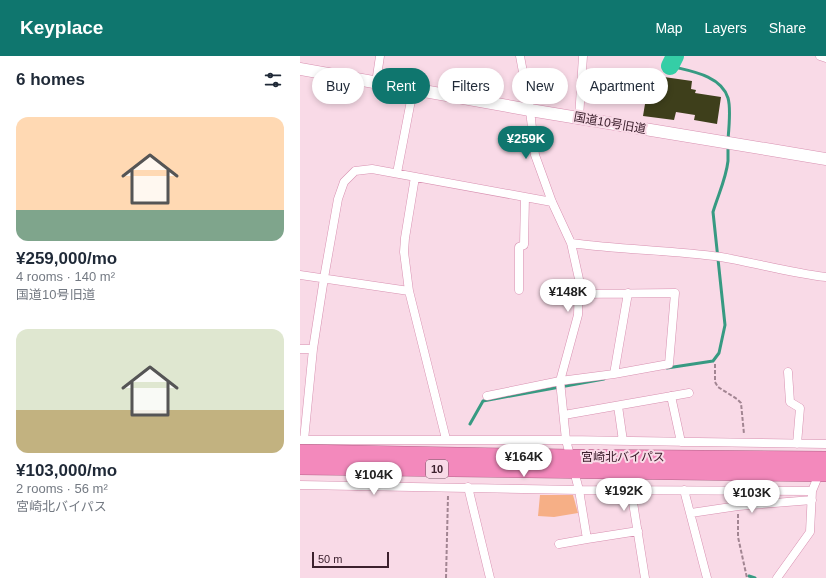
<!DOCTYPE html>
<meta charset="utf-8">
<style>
body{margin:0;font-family:Helvetica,"Noto Sans JP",sans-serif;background:#f6f6f7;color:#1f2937;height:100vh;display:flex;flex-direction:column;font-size:15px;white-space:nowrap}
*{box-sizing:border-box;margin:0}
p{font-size:13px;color:#747a83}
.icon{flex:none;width:22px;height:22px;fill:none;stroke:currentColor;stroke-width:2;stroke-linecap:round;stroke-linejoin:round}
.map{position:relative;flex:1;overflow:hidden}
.drawer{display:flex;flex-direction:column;background:#fff;width:300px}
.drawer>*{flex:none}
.top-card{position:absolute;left:12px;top:12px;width:380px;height:36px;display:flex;gap:8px}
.scale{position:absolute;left:12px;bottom:10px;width:77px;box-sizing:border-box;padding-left:4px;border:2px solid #3d212e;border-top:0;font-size:11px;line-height:14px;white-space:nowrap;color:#3d212e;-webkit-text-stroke:3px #f9dae7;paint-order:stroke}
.price{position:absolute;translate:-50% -34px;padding:0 9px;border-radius:14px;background:#fff;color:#222;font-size:13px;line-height:26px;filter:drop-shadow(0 1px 2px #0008)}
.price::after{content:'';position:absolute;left:50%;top:24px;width:12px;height:9px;margin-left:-6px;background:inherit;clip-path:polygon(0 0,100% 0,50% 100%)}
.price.selected{background:#0f766e;color:#fff}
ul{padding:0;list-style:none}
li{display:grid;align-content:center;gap:8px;height:212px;padding:0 16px}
li span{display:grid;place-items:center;height:124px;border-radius:12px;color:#555}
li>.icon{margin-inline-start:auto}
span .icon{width:72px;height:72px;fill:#fffc;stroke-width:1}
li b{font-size:17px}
h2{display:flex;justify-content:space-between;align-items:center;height:48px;padding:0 16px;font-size:17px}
.pill{padding:0 14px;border-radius:18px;background:#fff;box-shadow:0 2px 6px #0003;font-size:14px;line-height:36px}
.pill.selected{background:#0f766e;color:#fff}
header{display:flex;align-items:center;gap:24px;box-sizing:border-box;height:56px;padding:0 20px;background:#0f766e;color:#fff}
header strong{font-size:19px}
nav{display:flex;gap:22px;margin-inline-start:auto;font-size:14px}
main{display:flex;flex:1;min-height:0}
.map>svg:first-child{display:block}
.green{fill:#f6af86}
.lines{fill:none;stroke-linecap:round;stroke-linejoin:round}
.stream{stroke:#379a82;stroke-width:3}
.river{stroke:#35cea6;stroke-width:18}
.building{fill:#3e3f1b}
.street-casing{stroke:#d891b1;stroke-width:9}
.secondary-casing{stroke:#d891b1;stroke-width:13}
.highway-casing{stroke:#b3658a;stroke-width:16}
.path{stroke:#a28592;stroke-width:2;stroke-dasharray:4 2;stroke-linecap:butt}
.street{stroke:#fff;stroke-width:8}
.secondary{stroke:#fff;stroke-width:12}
.highway{stroke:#f389bc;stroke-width:15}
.labels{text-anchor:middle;stroke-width:4;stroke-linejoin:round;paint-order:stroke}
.shield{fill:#f9dae7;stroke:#755866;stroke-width:1}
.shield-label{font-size:11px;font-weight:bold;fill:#3d212e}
.street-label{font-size:12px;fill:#3d212e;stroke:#f9dae7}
</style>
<header>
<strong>Keyplace</strong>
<nav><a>Map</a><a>Layers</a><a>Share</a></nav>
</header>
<main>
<section class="drawer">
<h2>6 homes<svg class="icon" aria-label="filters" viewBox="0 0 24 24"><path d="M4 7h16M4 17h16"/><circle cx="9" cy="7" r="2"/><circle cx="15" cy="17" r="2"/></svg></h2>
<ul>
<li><span style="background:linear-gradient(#ffd9b3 75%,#7fa58c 0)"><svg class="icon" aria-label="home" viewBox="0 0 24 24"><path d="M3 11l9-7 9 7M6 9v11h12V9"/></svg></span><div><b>¥259,000/mo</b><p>4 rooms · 140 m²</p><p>国道10号旧道</p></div></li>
<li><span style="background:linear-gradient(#dfe7d0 65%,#c2b280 0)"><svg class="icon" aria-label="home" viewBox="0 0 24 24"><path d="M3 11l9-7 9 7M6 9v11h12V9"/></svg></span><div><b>¥103,000/mo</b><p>2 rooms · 56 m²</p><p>宮崎北バイパス</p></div></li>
</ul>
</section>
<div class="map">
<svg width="526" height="522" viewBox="0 0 526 522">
<rect width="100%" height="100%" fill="#f9dae7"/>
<path class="green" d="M 240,439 L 273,439 L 278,457 L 254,461 L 238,460 Z"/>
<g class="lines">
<path class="stream" d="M 370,10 C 390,15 421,19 428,42 C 431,52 429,72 428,83
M 367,312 L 413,305 L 419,297 L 425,269 L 413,156 C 418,139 426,123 428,105 C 428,100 428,94 428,89
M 170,368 L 183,345 L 304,323
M 449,520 L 455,522"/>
<path class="river" d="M 370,10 L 375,0"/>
</g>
<path class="building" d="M 364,21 L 392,25 L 391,33 L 396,34 L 395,37 L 421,41 L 417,68 L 394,64 L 395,59 L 376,56 L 374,64 L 343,60 L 347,36 L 358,38 L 360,26 L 363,27 Z"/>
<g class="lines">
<g class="street-casing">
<path id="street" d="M 220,0 L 230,54 L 235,99 L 252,146 L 271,187 L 279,223 L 278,259 L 260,325 L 266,384 L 279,434 L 287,483
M 520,0 L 526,2
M 76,27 L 80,0
M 279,62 L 283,0
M 97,117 L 113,34
M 115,121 L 105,182 L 104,196 L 109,235 L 146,383
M 271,187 C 321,194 371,194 421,201 C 456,207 491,217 526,221
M 0,219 L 109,235
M 219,234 L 219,191 L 224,189 L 225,141
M 0,293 L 13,293
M 488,316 L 490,346 L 500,352 L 497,388
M 314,318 L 328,237
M 187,340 L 260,325 L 314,318 L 369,308 L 375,237 L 279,238
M 371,340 L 381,386
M 318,350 L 323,385
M 264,359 L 389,337
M 0,384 L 266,384 L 526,388
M 4,384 L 13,293 L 24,222 L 38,143 L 44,126 L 55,115 L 72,113 L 252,146
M 0,429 L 279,434 L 512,435
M 168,431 L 190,522
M 331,434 L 345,522
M 384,434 L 407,522
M 391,457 L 438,450 L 512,444
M 259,488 L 287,483 L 338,475
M 477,522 L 510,476 L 512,435 L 519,418"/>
</g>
<g class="secondary-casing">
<path id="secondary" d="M 0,13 L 230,54 L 526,103"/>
</g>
<g class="highway-casing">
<path id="highway" d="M 0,396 L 270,401 L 526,403
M 0,411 L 526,418"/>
</g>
<path class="path" d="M 415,308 L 415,326 L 418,331 L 437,343 L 441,347 L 444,378
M 438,458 L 438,481 L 447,522
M 146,522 L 148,440"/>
<use href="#street" class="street"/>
<use href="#secondary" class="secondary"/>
<use href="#highway" class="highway"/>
</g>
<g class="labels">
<rect class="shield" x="126" y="404" width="22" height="18" rx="3"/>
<g class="shield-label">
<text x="137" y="417">10</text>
</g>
<g class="street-label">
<text transform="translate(310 67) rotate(10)" y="4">国道10号旧道</text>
<text x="323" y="405">宮崎北バイパス</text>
</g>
</g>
</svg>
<div class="scale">50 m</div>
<b class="price selected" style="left:226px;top:104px">¥259K</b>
<b class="price" style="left:268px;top:257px">¥148K</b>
<b class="price" style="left:224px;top:422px">¥164K</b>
<b class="price" style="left:74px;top:440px">¥104K</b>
<b class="price" style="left:324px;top:456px">¥192K</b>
<b class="price" style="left:452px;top:458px">¥103K</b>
<div class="top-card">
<a class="pill">Buy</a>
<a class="pill selected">Rent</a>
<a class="pill">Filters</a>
<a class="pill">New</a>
<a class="pill">Apartment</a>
</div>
</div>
</main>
